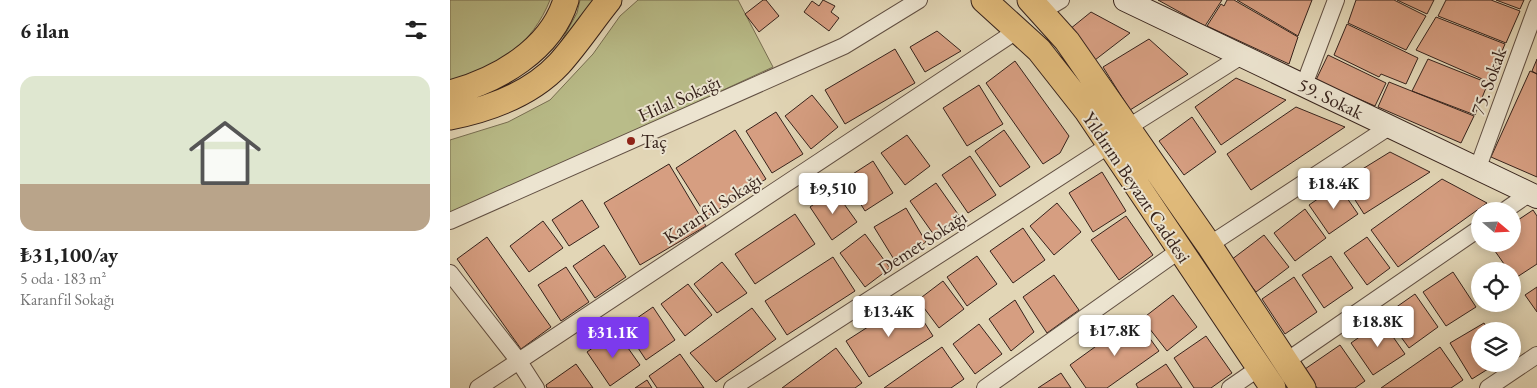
<!DOCTYPE html>
<html lang="tr">
<meta charset="utf-8">
<style>
body{margin:0;font-family:"EB Garamond",serif;background:#f2f2f2;color:#222;height:100vh;display:flex;flex-direction:column;font-size:19px;white-space:nowrap}
*{box-sizing:border-box;margin:0}
p{font-size:16px;color:#767676}
.icon{flex:none;width:28px;height:28px;fill:none;stroke:currentColor;stroke-width:2;stroke-linecap:round;stroke-linejoin:round}
.map{position:relative;flex:1;overflow:hidden}
.panel{display:flex;flex-direction:column;background:#fff;width:450px}
.panel>*{flex:none}
.needle{width:32px;rotate:109deg}
.buttons{position:absolute;left:1021px;top:202px;display:grid;gap:10px}
.buttons a{display:grid;place-items:center;width:50px;height:50px;border-radius:50%;background:#fff;box-shadow:0 2px 12px #0003;font-size:25px}
.price{position:absolute;translate:-50% -42px;padding:0 11px;border-radius:5px;background:#fff;color:#222;font-size:16px;line-height:32px;filter:drop-shadow(0 1px 2px #0008)}
.price::after{content:'';position:absolute;left:50%;top:30px;width:15px;height:11px;margin-left:-8px;background:inherit;clip-path:polygon(0 0,100% 0,50% 100%)}
.price.active{background:#7c3aed;color:#fff}
ul{padding:0;list-style:none}
li{display:grid;align-content:center;gap:10px;height:265px;padding:0 20px}
li+li{border-top:1px solid #e0e0e0}
li span{display:grid;place-items:center;height:155px;border-radius:15px;color:#555}
li>.icon{margin-inline-start:auto}
span .icon{width:90px;height:90px;fill:#fffc;stroke-width:1}
li b{font-size:21px}
h2{display:flex;justify-content:space-between;align-items:center;height:60px;padding:0 20px;font-size:21px}
main{display:flex;flex:1;min-height:0}
.map>svg:first-child{display:block}
.green{fill:#b9bc89;stroke:#786f52}
.building{fill:#d69e81;stroke:#36221b}
.lines{fill:none;stroke-linecap:round;stroke-linejoin:round}
.street-casing{stroke:#614f42;stroke-width:18}
.secondary-casing{stroke:#36221b;stroke-width:24}
.primary-casing{stroke:#36221b;stroke-width:27}
.street{stroke:#ece4d0;stroke-width:16}
.secondary{stroke:#ece4d0;stroke-width:22}
.primary{stroke:#e1bb7b;stroke-width:25}
.poi-dot{fill:#8f2418;stroke:#ece4d0;stroke-width:2}
.labels{text-anchor:middle;stroke-width:4;stroke-linejoin:round;paint-order:stroke}
.street-label{font-size:19px;fill:#36221b;stroke:#ece4d0}
.poi-label{font-size:19px;fill:#36221b;stroke:#ece4d0;text-anchor:start}
</style>
<main>
<section class="panel">
<h2>6 ilan<svg class="icon" aria-label="filters" viewBox="0 0 24 24"><path d="M4 7h16M4 17h16"/><circle cx="9" cy="7" r="2"/><circle cx="15" cy="17" r="2"/></svg></h2>
<ul>
<li><span style="background:linear-gradient(#dfe7d0 70%,#b9a48a 0)"><svg class="icon" aria-label="home" viewBox="0 0 24 24"><path d="M3 11l9-7 9 7M6 9v11h12V9"/></svg></span><div><b>₺31,100/ay</b><p>5 oda · 183 m²</p><p>Karanfil Sokağı</p></div></li>
</ul>
</section>
<div class="map">
<svg width="1087" height="388" viewBox="0 0 1087 388">
<rect width="100%" height="100%" fill="#e2d6b6"/>
<filter id="stains"><feTurbulence type="fractalNoise" baseFrequency=".004" numOctaves="4"/><feColorMatrix values="0 0 0 0 .2 0 0 0 0 .09 0 0 0 0 .02 0 0 0 .5 -.17"/></filter>
<radialGradient id="worn" r=".72"><stop offset=".6" stop-color="#630" stop-opacity="0"/><stop offset="1" stop-color="#630" stop-opacity=".3"/></radialGradient>
<path class="green" d="M 0,0 L 100,0 C 83,43 46,72 0,80 Z
M 130,0 L 145,0 L 113,46 L 111,42 L 127,13 Z
M 188,0 L 288,0 L 323,67 L 202,123 L 0,213 L 0,140 L 58,122 L 100,100 L 143,54 L 170,16 Z"/>
<path class="building" d="M 313,0 L 316,0 L 329,16 L 309,32 L 295,14 Z
M 373,0 L 385,6 L 381,12 L 389,18 L 379,31 L 354,12 L 362,1 L 369,6 Z
M 708,0 L 772,0 L 755,26 Z
M 777,0 L 784,0 L 848,37 L 839,64 L 757,26 L 771,4 L 774,6 Z
M 787,0 L 862,0 L 848,36 Z
M 906,0 L 944,0 L 976,16 L 956,50 L 898,23 Z
M 947,0 L 984,0 L 977,14 Z
M 996,0 L 1041,0 L 1070,11 L 1056,43 L 988,16 Z
M 1046,0 L 1074,0 L 1070,9 Z
M 641,12 L 680,33 L 645,60 L 620,29 Z
M 986,17 L 1055,44 L 1039,82 L 966,50 Z
M 897,24 L 968,58 L 956,84 L 931,74 L 929,77 L 884,55 Z
M 487,31 L 511,51 L 475,72 L 460,47 Z
M 699,39 L 738,74 L 680,110 L 653,67 Z
M 445,49 L 465,83 L 395,124 L 375,90 Z
M 878,55 L 936,83 L 925,106 L 866,80 Z
M 978,59 L 1038,83 L 1025,115 L 962,91 Z
M 1087,59 L 1087,74 L 1082,71 Z
M 565,61 L 619,136 L 610,153 L 593,164 L 536,83 Z
M 1080,71 L 1087,74 L 1087,177 L 1041,157 Z
M 786,78 L 836,100 L 771,145 L 745,107 Z
M 939,82 L 1024,116 L 1011,143 L 928,107 Z
M 529,85 L 553,124 L 517,146 L 493,108 Z
M 362,95 L 388,127 L 361,149 L 335,116 Z
M 846,107 L 895,127 L 801,190 L 777,154 Z
M 326,112 L 353,154 L 322,173 L 296,131 Z
M 742,117 L 766,152 L 734,175 L 709,141 Z
M 285,130 L 316,179 L 257,217 L 226,168 Z
M 554,130 L 580,167 L 550,187 L 525,151 Z
M 457,135 L 480,166 L 455,185 L 431,153 Z
M 940,152 L 980,172 L 914,214 L 893,181 Z
M 520,156 L 546,195 L 518,213 L 492,175 Z
M 423,161 L 443,193 L 415,211 L 395,179 Z
M 219,164 L 256,226 L 190,265 L 154,203 Z
M 652,172 L 676,211 L 643,232 L 619,193 Z
M 992,179 L 1037,203 L 948,267 L 921,230 Z
M 486,183 L 510,217 L 484,235 L 460,201 Z
M 888,185 L 908,214 L 879,234 L 859,205 Z
M 384,190 L 407,222 L 382,240 L 360,207 Z
M 132,200 L 149,227 L 119,246 L 102,220 Z
M 607,203 L 631,232 L 604,255 L 580,226 Z
M 456,208 L 476,242 L 445,261 L 424,227 Z
M 855,209 L 876,238 L 845,261 L 824,233 Z
M 1083,210 L 1087,216 L 1087,264 L 1064,279 L 1062,271 L 1059,271 L 1040,244 L 1062,244 L 1062,224 Z
M 345,214 L 365,244 L 305,284 L 285,254 Z
M 676,216 L 703,255 L 669,280 L 641,240 Z
M 93,221 L 113,248 L 79,272 L 60,246 Z
M 573,228 L 595,260 L 563,283 L 540,251 Z
M 415,234 L 440,268 L 415,287 L 390,253 Z
M 814,235 L 839,267 L 806,292 L 781,260 Z
M 37,237 L 101,327 L 71,349 L 7,259 Z
M 917,237 L 940,268 L 917,285 L 894,253 Z
M 154,245 L 176,277 L 145,298 L 123,266 Z
M 527,256 L 547,284 L 517,306 L 497,277 Z
M 881,256 L 903,288 L 874,308 L 852,275 Z
M 383,257 L 405,291 L 337,335 L 315,301 Z
M 272,262 L 297,293 L 267,313 L 244,284 Z
M 116,267 L 139,302 L 111,321 L 88,285 Z
M 1003,272 L 1026,307 L 996,326 L 973,292 Z
M 604,275 L 629,310 L 597,333 L 573,297 Z
M 844,277 L 867,312 L 835,334 L 812,299 Z
M 493,281 L 514,309 L 489,328 L 468,300 Z
M 238,284 L 262,315 L 235,336 L 211,304 Z
M 1087,287 L 1087,312 L 1075,295 Z
M 965,294 L 988,327 L 959,348 L 935,315 Z
M 723,295 L 747,327 L 717,351 L 692,319 Z
M 460,300 L 483,336 L 419,377 L 396,341 Z
M 565,300 L 584,332 L 561,351 L 539,319 Z
M 203,307 L 225,340 L 196,360 L 174,327 Z
M 302,308 L 326,339 L 266,382 L 240,353 Z
M 685,318 L 709,351 L 657,388 L 636,388 L 620,365 Z
M 932,321 L 955,354 L 923,375 L 901,343 Z
M 1034,323 L 1039,331 L 1030,331 L 1030,364 L 1046,364 L 1022,379 L 1000,343 Z
M 529,324 L 552,354 L 525,374 L 503,344 Z
M 166,331 L 190,365 L 160,386 L 137,352 Z
M 756,336 L 782,373 L 761,388 L 744,388 L 724,358 Z
M 890,345 L 915,381 L 905,388 L 867,388 L 855,369 Z
M 492,347 L 514,379 L 501,388 L 434,388 Z
M 990,347 L 1013,380 L 1001,388 L 931,388 Z
M 386,348 L 412,383 L 405,388 L 332,388 Z
M 230,354 L 254,388 L 207,388 L 199,376 Z
M 126,364 L 143,388 L 97,388 L 96,385 Z
M 716,364 L 732,388 L 688,388 L 686,384 Z
M 611,373 L 621,388 L 588,388 Z
M 197,380 L 202,388 L 185,388 Z"/>
<g class="lines">
<g class="street-casing">
<path id="street" d="M 591,12 L 611,0
M 854,85 L 886,0
M 677,128 L 790,57
M 1027,170 L 1087,6
M 1054,211 L 1080,193
M 0,221 L 394,46 L 469,0
M 759,245 L 939,127
M 0,273 L 68,360 L 86,388
M 835,362 L 1030,228
M 28,388 L 568,30
M 282,388 L 658,146
M 535,388 L 730,250
M 780,388 L 809,368
M 1038,388 L 1087,355"/>
</g>
<g class="secondary-casing">
<path id="secondary" d="M 675,0 L 1087,197"/>
</g>
<g class="primary-casing">
<path id="primary" d="M 534,0 L 589,50 L 637,111 L 823,388
M 580,0 L 617,41 L 759,245 L 853,388
M 0,93 C 48,80 101,50 116,0
M 0,117 C 40,109 81,94 109,64 C 127,44 142,21 159,0"/>
</g>
<use href="#street" class="street"/>
<use href="#secondary" class="secondary"/>
<use href="#primary" class="primary"/>
</g>
<circle class="poi-dot" cx="181" cy="141" r="5"/>
<g class="labels">
<g class="street-label">
<text transform="translate(1038 81) rotate(-70)" y="7">75. Sokak</text>
<text transform="translate(229 98) rotate(-24)" y="7">Hilal Sokağı</text>
<text transform="translate(881 98) rotate(26)" y="7">59. Sokak</text>
<text transform="translate(687 187) rotate(56)" y="7">Yıldırım Beyazıt Caddesi</text>
<text transform="translate(262 208) rotate(-33)" y="7">Karanfil Sokağı</text>
<text transform="translate(472 242) rotate(-33)" y="7">Demet Sokağı</text>
</g>
<g class="poi-label">
<text x="191" y="148">Taç</text>
</g>
</g>
<rect width="100%" height="100%" filter="url(#stains)"/>
<rect width="100%" height="100%" fill="url(#worn)"/>
</svg>
<div class="buttons">
<a><svg class="needle" viewBox="-14 -14 28 28"><path d="M0-13l5 13h-10z" fill="#e53935"/><path d="M0 13l5-13h-10z" fill="#767676"/></svg></a>
<a><svg class="icon" aria-label="locate" viewBox="0 0 24 24"><circle cx="12" cy="12" r="6"/><path d="M12 2v4M12 18v4M2 12h4M18 12h4"/></svg></a>
<a><svg class="icon" aria-label="layers" viewBox="0 0 24 24"><path d="M12 4l9 5-9 5-9-5zM3 14l9 5 9-5"/></svg></a>
</div>
<b class="price" style="left:884px;top:210px">₺18.4K</b>
<b class="price" style="left:383px;top:215px">₺9,510</b>
<b class="price" style="left:439px;top:338px">₺13.4K</b>
<b class="price" style="left:928px;top:348px">₺18.8K</b>
<b class="price" style="left:665px;top:357px">₺17.8K</b>
<b class="price active" style="left:163px;top:359px">₺31.1K</b>
</div>
</main>
